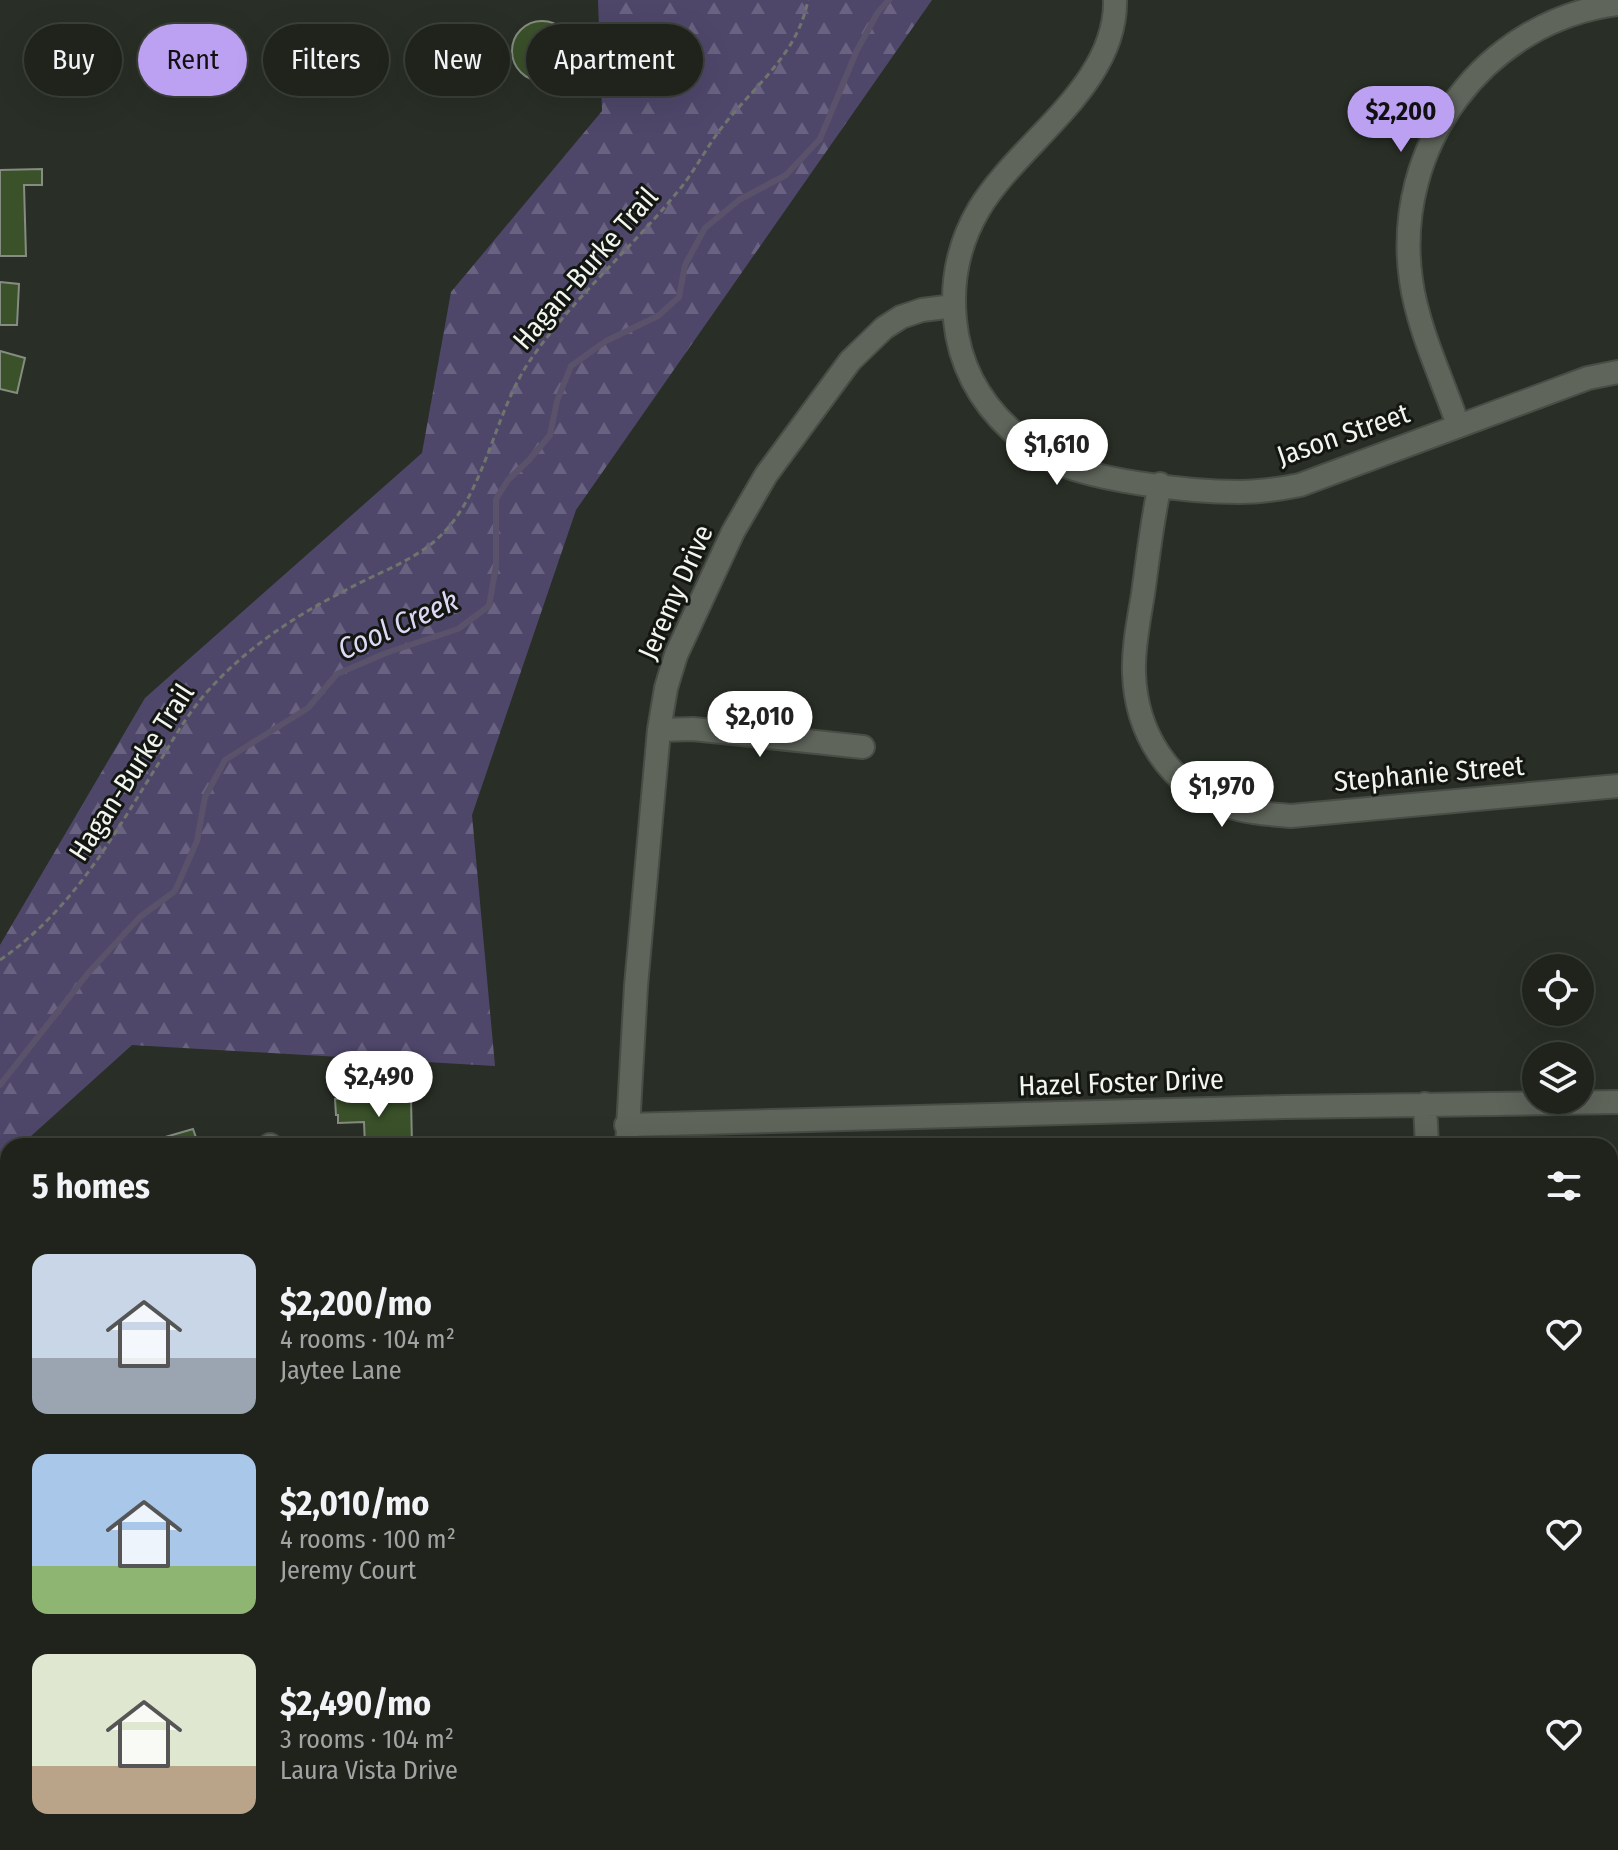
<!DOCTYPE html>
<meta charset="utf-8">
<style>
body{margin:0;font-family:"Fira Sans Condensed",sans-serif;background:#272b25;color:#f1f3f6;height:100vh;display:flex;flex-direction:column;font-size:30px;white-space:nowrap}
*{box-sizing:border-box;margin:0}
p{font-size:26px;color:#a1a4a3}
.icon{flex:none;width:44px;height:44px;fill:none;stroke:currentColor;stroke-width:2;stroke-linecap:round;stroke-linejoin:round}
.map{position:relative;flex:1;overflow:hidden}
.details{position:absolute;left:0px;top:1138px;width:1618px;height:712px;display:flex;flex-direction:column;background:#1f231c;border-radius:24px 24px 0 0;box-shadow:0 8px 32px #0002,0 0 0 2px #3c403b}
.details>*{flex:none}
.hud{position:absolute;left:24px;top:24px;width:800px;height:72px;display:flex;gap:16px}
.fabs{position:absolute;left:1522px;top:954px;display:grid;gap:16px}
.fabs a{display:grid;place-items:center;width:72px;height:72px;border-radius:50%;background:#1f231c;box-shadow:0 8px 32px #0002,0 0 0 2px #3c403b;font-size:40px}
.price{position:absolute;translate:-50% -68px;padding:0 18px;border-radius:28px;background:#fff;color:#222;font-size:26px;line-height:52px;filter:drop-shadow(0 2px 4px #0008)}
.price::after{content:'';position:absolute;left:50%;top:48px;width:24px;height:18px;margin-left:-12px;background:inherit;clip-path:polygon(0 0,100% 0,50% 100%)}
.price.current{background:#bca0f2;color:#111}
ul{padding:0;list-style:none}
li{display:flex;align-items:center;gap:24px;height:200px;padding:0 32px}
li span{display:grid;place-items:center;flex:none;width:224px;height:160px;border-radius:16px;color:#555}
li>.icon{margin-inline-start:auto}
span .icon{width:96px;height:96px;fill:#fffc;stroke-width:1}
li b{font-size:34px}
h2{display:flex;justify-content:space-between;align-items:center;height:96px;padding:0 32px;font-size:34px}
.pill{padding:0 28px;border-radius:36px;background:#1f231c;box-shadow:0 8px 32px #0002,0 0 0 2px #3c403b;font-size:28px;line-height:72px}
.pill.current{background:#bca0f2;color:#111}
.map>svg:first-child{display:block}
.forest{fill:url(#forest-firs)}
.water{fill:#170c30;stroke:#59526a;stroke-width:2}
.lines{fill:none;stroke-linecap:round;stroke-linejoin:round}
.stream{stroke:#59526a;stroke-width:6}
.building{fill:#3a512a;stroke:#858c81;stroke-width:2}
.minor-casing{stroke:#484d45;stroke-width:26}
.path{stroke:#6f746c;stroke-width:3;stroke-dasharray:6 4;stroke-linecap:butt}
.minor{stroke:#5f655b;stroke-width:22}
.labels{text-anchor:middle;stroke-width:6;stroke-linejoin:round;paint-order:stroke}
.street-label{font-size:28px;fill:#f2f6f0;stroke:#141612}
.water-label{font-size:30px;font-style:italic;fill:#ddd8f5;stroke:#141612}
</style>
<div class="map">
<svg width="1618" height="1850" viewBox="0 0 1618 1850">
<defs>
<pattern id="forest-firs" width="22" height="20" patternUnits="userSpaceOnUse" patternTransform="scale(2)"><rect width="22" height="20" fill="#4f476a"/><path d="M5 1l3.5 6h-7zM16 11l3.5 6h-7z" fill="#696280"/></pattern>
</defs>
<rect width="100%" height="100%" fill="#292f26"/>
<path class="forest" d="M 598,0 L 932,0 L 576,510 L 472,815 L 495,1066 L 132,1045 L 20,1146 L 8,1146 L 8,1156 L 0,1164 L 0,945 L 145,698 L 422,453 L 451,292 L 602,111 Z"/>
<path class="water" d="M 0,1736 L 8,1736 L 8,1842 L 96,1842 L 96,1850 L 0,1850 Z"/>
<g class="lines">
<path class="stream" d="M 0,1085 L 89,972 L 140,917 L 175,891 L 197,841 L 205,797 L 225,760 L 308,708 L 337,674 L 386,653 L 458,629 L 489,606 L 496,566 L 496,499 L 508,480 L 529,460 L 550,435 L 557,401 L 571,366 L 606,341 L 658,316 L 679,297 L 685,265 L 705,228 L 739,200 L 786,175 L 820,139 L 857,50 L 878,12 L 889,0"/>
</g>
<path class="building" d="M512 51a30 30 0 1 1 60 0a30 30 0 1 1-60 0Z
M 42,169 L 42,185 L 24,185 L 26,256 L 0,256 L 0,170 Z
M 0,282 L 19,284 L 17,325 L 0,325 Z
M 0,351 L 25,358 L 17,393 L 0,389 Z
M 411,1097 L 412,1146 L 365,1146 L 364,1122 L 338,1123 L 338,1115 L 336,1115 L 335,1099 Z
M 193,1129 L 199,1146 L 149,1146 L 148,1142 Z"/>
<g class="lines">
<g class="minor-casing">
<path id="minor" d="M 1115,0 C 1117,86 1019,142 979,209 C 959,243 951,281 955,320 C 959,363 979,401 1011,430 C 1021,440 1033,449 1044,456 C 1085,481 1192,492 1240,492 C 1260,492 1280,489 1300,485 L 1588,378 L 1618,372
M 1458,425 C 1442,378 1418,330 1411,280 C 1392,147 1484,21 1618,4
M 1160,484 C 1152,521 1148,557 1143,594 C 1139,619 1133,647 1134,673 C 1136,732 1168,785 1225,805 C 1247,813 1269,814 1291,816 L 1618,786
M 659,730 L 693,729 L 863,747
M 1425,1104 L 1427,1146
M 626,1125 L 1284,1107 L 1618,1102
M 270,1145 L 270,1146
M 627,1146 L 636,986 L 659,730 L 666,688 L 676,655 L 733,532 L 766,475 L 850,361 L 884,328 L 901,317 L 922,310 L 954,306
M 0,1422 L 8,1413
M 1610,1622 L 1618,1611
M 1610,1652 L 1618,1658
M 279,1842 L 279,1850
M 641,1842 L 641,1850
M 1363,1842 L 1371,1850"/>
</g>
<path class="path" d="M 0,960 C 74,909 113,836 160,761 C 174,738 188,713 207,692 C 246,648 293,617 346,590 C 375,574 411,562 436,540 C 486,496 493,413 531,359 C 574,297 632,248 679,190 C 697,168 709,142 727,121 C 759,82 798,52 808,0
M 0,1701 L 8,1701"/>
<use href="#minor" class="minor"/>
</g>
<g class="labels">
<g class="street-label">
<text transform="translate(585 268) rotate(-49)" y="10">Hagan-Burke Trail</text>
<text transform="translate(1343 434) rotate(-19)" y="10">Jason Street</text>
<text transform="translate(675 592) rotate(-66)" y="10">Jeremy Drive</text>
<text transform="translate(131 772) rotate(-57)" y="10">Hagan-Burke Trail</text>
<text transform="translate(1429 773) rotate(-5)" y="10">Stephanie Street</text>
<text transform="translate(1121 1082) rotate(-2)" y="10">Hazel Foster Drive</text>
</g>
<g class="water-label">
<text transform="translate(398 625) rotate(-24)" y="10">Cool Creek</text>
</g>
</g>
</svg>
<div class="fabs">
<a><svg class="icon" aria-label="locate" viewBox="0 0 24 24"><circle cx="12" cy="12" r="6"/><path d="M12 2v4M12 18v4M2 12h4M18 12h4"/></svg></a>
<a><svg class="icon" aria-label="layers" viewBox="0 0 24 24"><path d="M12 4l9 5-9 5-9-5zM3 14l9 5 9-5"/></svg></a>
</div>
<b class="price current" style="left:1401px;top:154px">$2,200</b>
<b class="price" style="left:1057px;top:487px">$1,610</b>
<b class="price" style="left:760px;top:759px">$2,010</b>
<b class="price" style="left:1222px;top:829px">$1,970</b>
<b class="price" style="left:379px;top:1119px">$2,490</b>
<div class="hud">
<a class="pill">Buy</a>
<a class="pill current">Rent</a>
<a class="pill">Filters</a>
<a class="pill">New</a>
<a class="pill">Apartment</a>
</div>
<section class="details">
<h2>5 homes<svg class="icon" aria-label="filters" viewBox="0 0 24 24"><path d="M4 7h16M4 17h16"/><circle cx="9" cy="7" r="2"/><circle cx="15" cy="17" r="2"/></svg></h2>
<ul>
<li><span style="background:linear-gradient(#c9d6e8 65%,#9aa5b1 0)"><svg class="icon" aria-label="home" viewBox="0 0 24 24"><path d="M3 11l9-7 9 7M6 9v11h12V9"/></svg></span><div><b>$2,200/mo</b><p>4 rooms · 104 m²</p><p>Jaytee Lane</p></div><svg class="icon" aria-label="heart" viewBox="0 0 24 24"><path d="M12 20l-8-8c-3-5 5-10 8-4 3-6 11-1 8 4z"/></svg></li>
<li><span style="background:linear-gradient(#a9c7e8 70%,#8fb573 0)"><svg class="icon" aria-label="home" viewBox="0 0 24 24"><path d="M3 11l9-7 9 7M6 9v11h12V9"/></svg></span><div><b>$2,010/mo</b><p>4 rooms · 100 m²</p><p>Jeremy Court</p></div><svg class="icon" aria-label="heart" viewBox="0 0 24 24"><path d="M12 20l-8-8c-3-5 5-10 8-4 3-6 11-1 8 4z"/></svg></li>
<li><span style="background:linear-gradient(#dfe7d0 70%,#b9a48a 0)"><svg class="icon" aria-label="home" viewBox="0 0 24 24"><path d="M3 11l9-7 9 7M6 9v11h12V9"/></svg></span><div><b>$2,490/mo</b><p>3 rooms · 104 m²</p><p>Laura Vista Drive</p></div><svg class="icon" aria-label="heart" viewBox="0 0 24 24"><path d="M12 20l-8-8c-3-5 5-10 8-4 3-6 11-1 8 4z"/></svg></li>
</ul>
</section>
</div>
